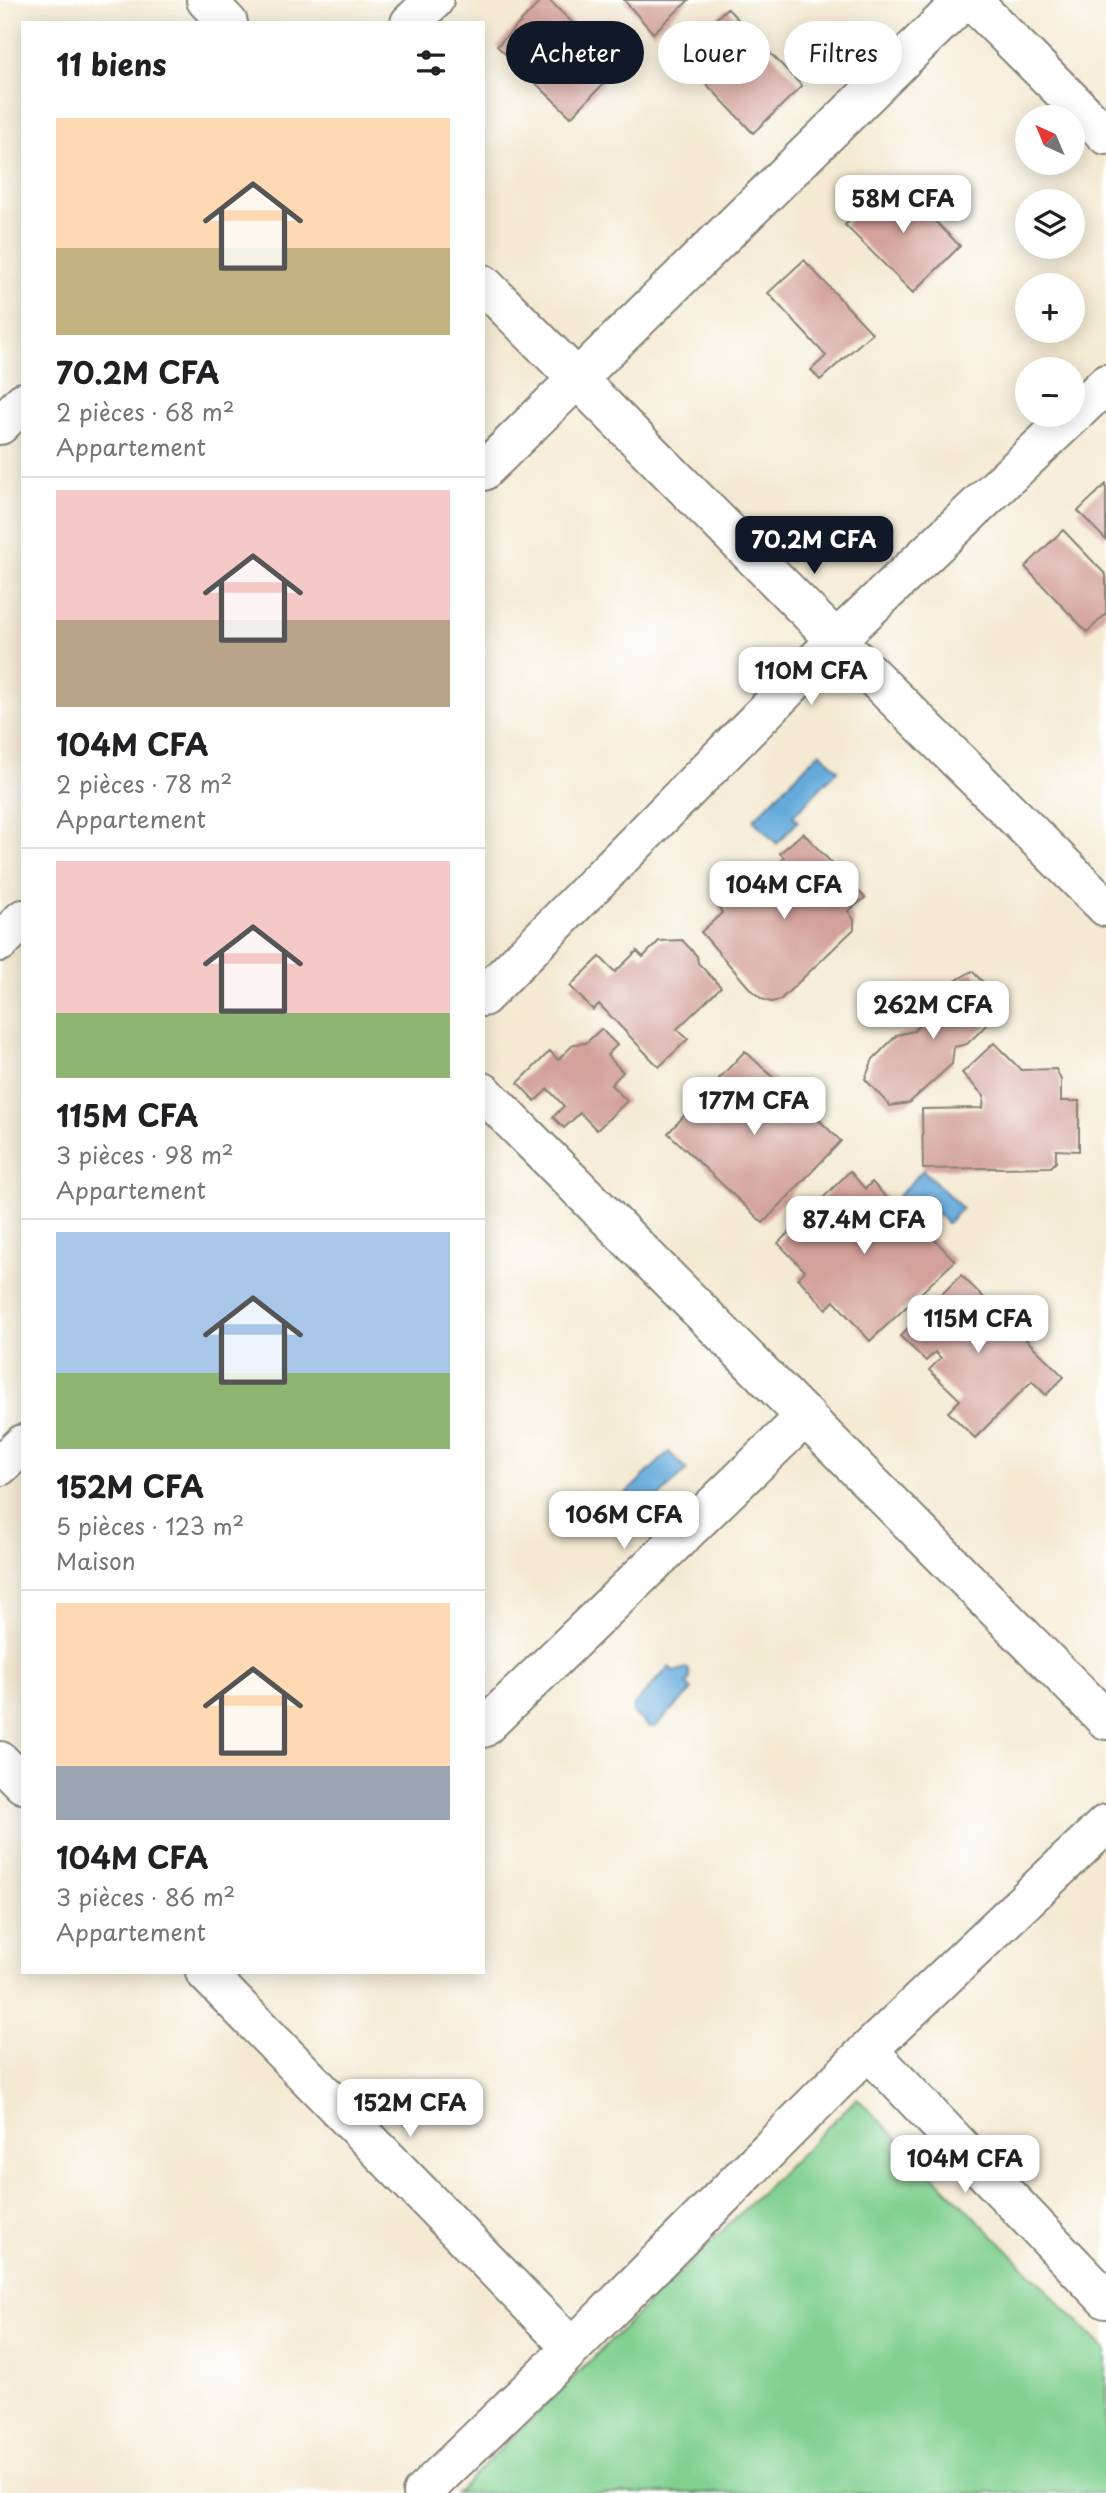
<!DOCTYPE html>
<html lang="fr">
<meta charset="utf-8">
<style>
body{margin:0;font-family:"Playpen Sans",sans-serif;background:#f2f2f2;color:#202124;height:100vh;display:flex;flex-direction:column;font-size:26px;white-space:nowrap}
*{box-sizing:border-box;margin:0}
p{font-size:23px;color:#757577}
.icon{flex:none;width:38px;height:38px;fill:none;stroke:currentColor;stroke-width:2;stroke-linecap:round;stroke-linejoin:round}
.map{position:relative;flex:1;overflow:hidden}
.panel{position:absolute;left:21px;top:21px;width:464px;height:1953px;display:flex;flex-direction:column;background:#fff;border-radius:0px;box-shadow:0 4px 18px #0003}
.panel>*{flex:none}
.banner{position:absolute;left:506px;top:21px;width:495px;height:63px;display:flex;gap:14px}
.needle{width:46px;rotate:316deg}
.buttons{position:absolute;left:1015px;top:105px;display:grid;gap:14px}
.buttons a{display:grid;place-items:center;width:70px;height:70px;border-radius:50%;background:#fff;box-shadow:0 4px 18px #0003;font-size:35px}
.price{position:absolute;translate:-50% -60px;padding:0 16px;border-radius:14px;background:#fff;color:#222;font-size:23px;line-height:46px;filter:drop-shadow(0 2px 4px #0008)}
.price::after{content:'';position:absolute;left:50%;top:42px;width:21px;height:16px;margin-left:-10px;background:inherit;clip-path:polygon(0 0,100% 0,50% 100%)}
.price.current{background:#111827;color:#fff}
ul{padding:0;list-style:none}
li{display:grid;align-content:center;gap:14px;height:371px;padding:0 35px}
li+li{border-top:2px solid #e0e0e0}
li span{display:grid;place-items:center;height:217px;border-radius:0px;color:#555}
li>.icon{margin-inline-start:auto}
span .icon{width:126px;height:126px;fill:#fffc;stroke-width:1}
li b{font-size:30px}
h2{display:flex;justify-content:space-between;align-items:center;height:84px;padding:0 35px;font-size:30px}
.chip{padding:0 24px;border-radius:32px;background:#fff;box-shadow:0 4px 18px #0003;font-size:24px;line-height:63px}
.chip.current{background:#111827;color:#fff}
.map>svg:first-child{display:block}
.green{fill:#81d090;stroke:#4e7656;stroke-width:2}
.water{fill:#65aadb;stroke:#40637c;stroke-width:2}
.building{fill:#d3a09a}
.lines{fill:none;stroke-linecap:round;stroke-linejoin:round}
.minor-casing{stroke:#888378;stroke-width:42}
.minor{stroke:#fff;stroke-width:38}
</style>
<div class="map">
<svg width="1106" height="2493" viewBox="0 0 1106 2493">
<rect width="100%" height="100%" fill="#fff"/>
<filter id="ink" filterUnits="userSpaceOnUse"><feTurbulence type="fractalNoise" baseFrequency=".0143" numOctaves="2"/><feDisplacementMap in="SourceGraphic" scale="14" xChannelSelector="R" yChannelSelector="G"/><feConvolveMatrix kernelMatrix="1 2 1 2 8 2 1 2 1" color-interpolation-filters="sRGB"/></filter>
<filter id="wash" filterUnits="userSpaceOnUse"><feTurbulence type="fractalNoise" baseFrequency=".00686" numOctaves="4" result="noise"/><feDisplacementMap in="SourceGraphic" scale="28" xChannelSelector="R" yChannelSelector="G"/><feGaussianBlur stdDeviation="1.57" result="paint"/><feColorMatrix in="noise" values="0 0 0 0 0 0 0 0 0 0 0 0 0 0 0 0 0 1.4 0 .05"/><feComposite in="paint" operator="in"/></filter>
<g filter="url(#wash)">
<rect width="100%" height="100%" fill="#f4ead3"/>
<path class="green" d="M 857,2098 L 1106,2350 L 1106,2493 L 456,2493 Z"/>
<path class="water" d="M 820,752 L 838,770 L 793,816 L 798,821 L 777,844 L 753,820 Z
M 923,1170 L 962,1208 L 947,1223 L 920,1196 L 909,1206 L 898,1196 Z
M 669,1452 L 687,1470 L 637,1518 L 619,1500 Z
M 669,1667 L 674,1672 L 686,1668 L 689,1670 L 690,1679 L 687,1684 L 692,1690 L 656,1726 L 649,1727 L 633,1713 L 634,1705 Z"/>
<g id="blocks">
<path class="building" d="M 542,0 L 549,0 L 619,68 L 571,117 L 497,46 Z
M 624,0 L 689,0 L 653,33 Z
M 727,8 L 802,86 L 753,133 L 679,55 Z
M 892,178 L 960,246 L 913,293 L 845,225 Z
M 804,260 L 872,333 L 820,380 L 811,370 L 826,356 L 768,293 Z
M 1106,484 L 1106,540 L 1078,511 Z
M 1063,530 L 1106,575 L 1106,614 L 1087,632 L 1025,567 Z
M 803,833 L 865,898 L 848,911 L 854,920 L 854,929 L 780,1000 L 771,1002 L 762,999 L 751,990 L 701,932 L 722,913 L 719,907 L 724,890 L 741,881 L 758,884 L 784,858 L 780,853 Z
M 682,940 L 697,956 L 698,963 L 721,987 L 677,1029 L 688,1039 L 659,1067 L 599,1004 L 593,1010 L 570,986 L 600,957 L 615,972 L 637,951 L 643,957 L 659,941 Z
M 972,971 L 1000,999 L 999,1013 L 967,1044 L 954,1047 L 952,1064 L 909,1103 L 890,1106 L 865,1079 L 873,1059 L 897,1035 L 914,1031 L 923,1021 L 935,1000 L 947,986 Z
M 601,1029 L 617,1045 L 607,1055 L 623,1072 L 611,1085 L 627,1101 L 597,1130 L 580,1113 L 564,1128 L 553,1117 L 564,1106 L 548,1089 L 535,1101 L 518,1083 L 550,1051 L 558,1060 L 574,1044 L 586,1043 Z
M 994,1043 L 1021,1070 L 1056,1069 L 1061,1080 L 1061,1101 L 1079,1101 L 1079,1151 L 1056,1150 L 1056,1162 L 1051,1167 L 923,1169 L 922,1109 L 983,1108 L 984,1096 L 962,1073 Z
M 745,1051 L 841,1141 L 763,1223 L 668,1133 Z
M 850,1171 L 865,1189 L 872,1182 L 897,1209 L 887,1218 L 894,1226 L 903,1217 L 911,1226 L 917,1221 L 955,1261 L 870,1341 L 834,1301 L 826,1309 L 798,1278 L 805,1271 L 778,1243 Z
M 961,1275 L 1064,1377 L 1046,1395 L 1032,1381 L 975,1438 L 948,1412 L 960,1400 L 929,1370 L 941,1358 L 935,1352 L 926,1361 L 900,1336 Z"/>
</g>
</g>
<g filter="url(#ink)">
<use href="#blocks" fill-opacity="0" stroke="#888378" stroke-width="2"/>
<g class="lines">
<g class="minor-casing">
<path id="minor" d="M 206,0 L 228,23
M 971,0 L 1106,135
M 410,23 L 434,0
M 483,284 L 836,640 L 1106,907
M 0,425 L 23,402
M 483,471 L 964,0
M 0,942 L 23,919
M 483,997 L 836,640 L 1106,384
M 483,1092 L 1106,1720
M 0,1466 L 23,1444
M 483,1728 L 806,1416
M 0,1761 L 23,1784
M 205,1972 L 572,2348
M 868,2050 L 1106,2299
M 422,2493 L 572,2348 L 868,2050 L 1106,1824"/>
</g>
<use href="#minor" class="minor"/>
</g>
</g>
</svg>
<div class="buttons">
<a><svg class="needle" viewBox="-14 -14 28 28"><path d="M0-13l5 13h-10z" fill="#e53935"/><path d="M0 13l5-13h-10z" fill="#757577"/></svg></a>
<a><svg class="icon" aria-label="layers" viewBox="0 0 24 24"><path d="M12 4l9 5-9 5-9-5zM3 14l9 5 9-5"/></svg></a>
<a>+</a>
<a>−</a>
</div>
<b class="price" style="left:903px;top:235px">58M CFA</b>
<b class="price current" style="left:814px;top:576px">70.2M CFA</b>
<b class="price" style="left:811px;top:707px">110M CFA</b>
<b class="price" style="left:784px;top:921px">104M CFA</b>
<b class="price" style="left:933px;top:1041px">262M CFA</b>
<b class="price" style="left:754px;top:1137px">177M CFA</b>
<b class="price" style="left:864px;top:1256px">87.4M CFA</b>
<b class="price" style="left:978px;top:1355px">115M CFA</b>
<b class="price" style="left:624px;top:1551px">106M CFA</b>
<b class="price" style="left:410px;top:2139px">152M CFA</b>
<b class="price" style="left:965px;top:2195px">104M CFA</b>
<div class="banner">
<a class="chip current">Acheter</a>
<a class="chip">Louer</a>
<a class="chip">Filtres</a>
</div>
<section class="panel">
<h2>11 biens<svg class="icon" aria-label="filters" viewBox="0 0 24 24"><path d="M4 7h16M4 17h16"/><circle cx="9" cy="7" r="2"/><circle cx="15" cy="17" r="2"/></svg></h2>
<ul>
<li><span style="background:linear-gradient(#ffd9b3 60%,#c2b280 0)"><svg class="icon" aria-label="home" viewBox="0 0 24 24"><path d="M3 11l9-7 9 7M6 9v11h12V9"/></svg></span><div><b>70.2M CFA</b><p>2 pièces · 68 m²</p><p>Appartement</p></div></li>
<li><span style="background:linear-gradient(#f6c9c9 60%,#b9a48a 0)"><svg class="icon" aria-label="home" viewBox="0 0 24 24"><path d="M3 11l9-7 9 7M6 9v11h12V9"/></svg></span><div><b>104M CFA</b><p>2 pièces · 78 m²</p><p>Appartement</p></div></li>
<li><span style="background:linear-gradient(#f6c9c9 70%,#8fb573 0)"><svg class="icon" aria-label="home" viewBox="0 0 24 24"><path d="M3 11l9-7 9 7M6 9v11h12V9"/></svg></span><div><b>115M CFA</b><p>3 pièces · 98 m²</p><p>Appartement</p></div></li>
<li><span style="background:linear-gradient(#a9c7e8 65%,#8fb573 0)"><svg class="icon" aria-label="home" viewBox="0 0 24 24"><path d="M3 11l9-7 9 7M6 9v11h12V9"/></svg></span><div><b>152M CFA</b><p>5 pièces · 123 m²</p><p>Maison</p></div></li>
<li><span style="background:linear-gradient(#ffd9b3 75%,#9aa5b1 0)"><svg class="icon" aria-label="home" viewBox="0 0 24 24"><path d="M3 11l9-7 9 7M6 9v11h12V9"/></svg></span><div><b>104M CFA</b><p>3 pièces · 86 m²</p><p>Appartement</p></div></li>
</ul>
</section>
</div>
